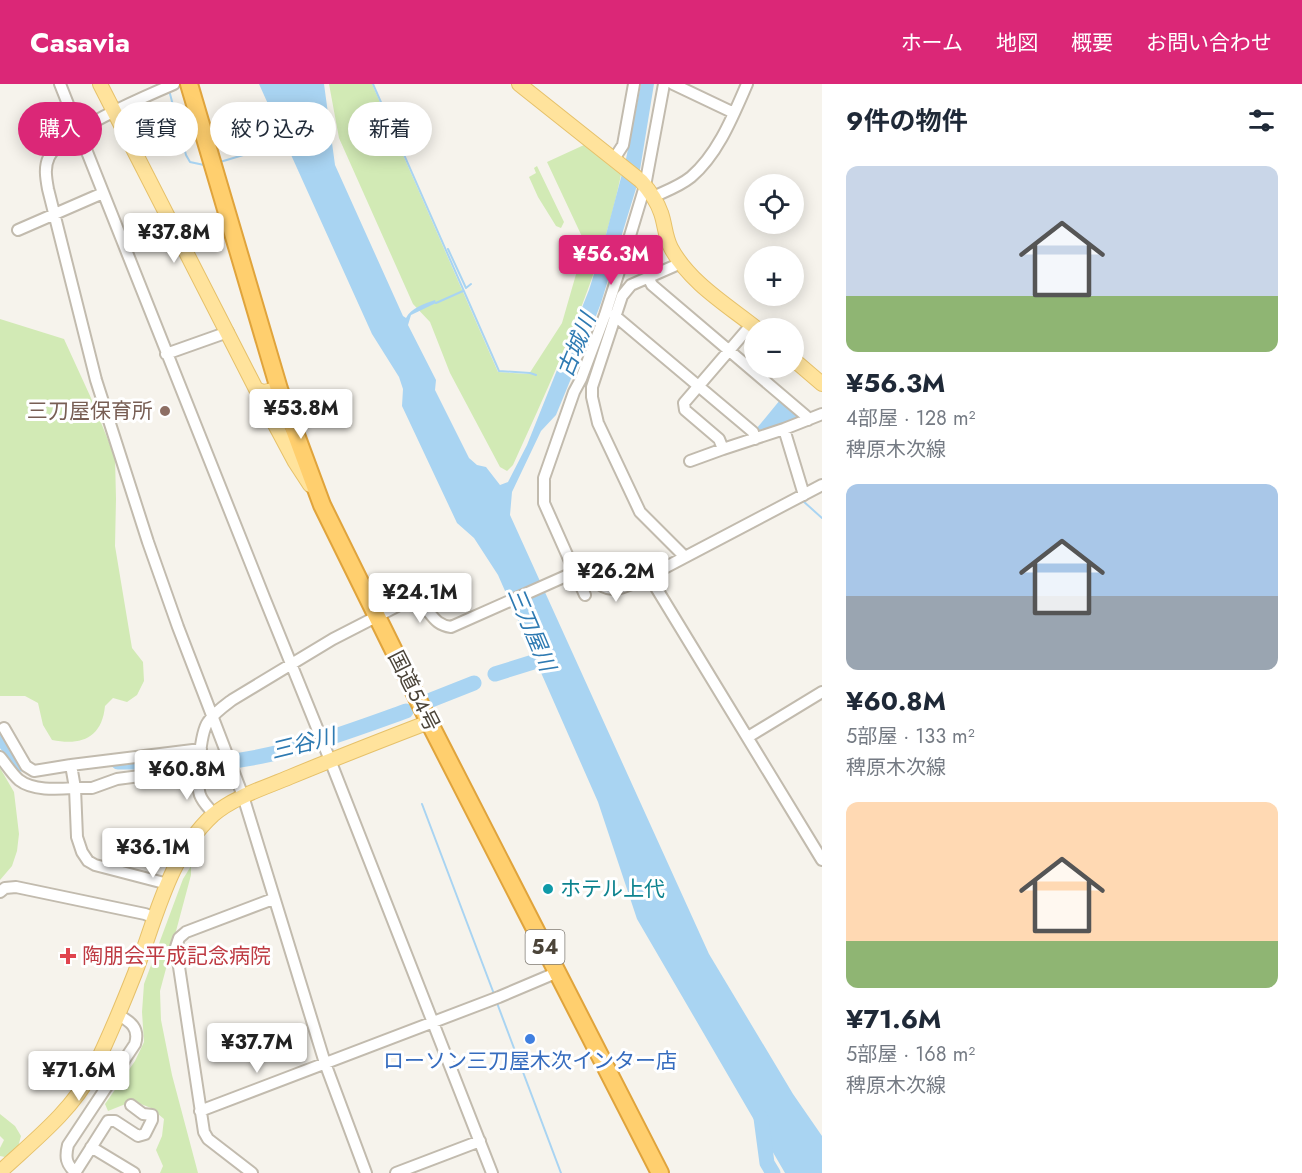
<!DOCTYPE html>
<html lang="ja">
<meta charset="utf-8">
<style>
body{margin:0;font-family:Jost,"Noto Sans JP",sans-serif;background:#f6f6f7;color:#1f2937;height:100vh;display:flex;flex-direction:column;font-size:22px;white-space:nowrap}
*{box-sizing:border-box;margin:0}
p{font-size:20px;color:#747a83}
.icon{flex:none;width:33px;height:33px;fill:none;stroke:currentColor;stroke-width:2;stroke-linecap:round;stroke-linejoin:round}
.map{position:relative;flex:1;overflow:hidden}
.details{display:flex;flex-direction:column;background:#fff;width:480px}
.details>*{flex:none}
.guide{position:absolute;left:18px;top:18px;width:570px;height:54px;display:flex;gap:12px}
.controls{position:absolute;left:744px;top:90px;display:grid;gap:12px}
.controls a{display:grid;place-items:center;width:60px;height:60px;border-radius:50%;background:#fff;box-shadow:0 3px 15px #0003;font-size:30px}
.price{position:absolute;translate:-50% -51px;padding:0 14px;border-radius:6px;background:#fff;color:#222;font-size:20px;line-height:39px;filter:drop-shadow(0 2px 3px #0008)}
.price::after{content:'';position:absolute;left:50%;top:36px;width:18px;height:14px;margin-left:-9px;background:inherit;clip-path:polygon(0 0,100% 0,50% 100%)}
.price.active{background:#db2777;color:#fff}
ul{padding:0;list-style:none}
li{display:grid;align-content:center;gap:12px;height:318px;padding:0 24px}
li span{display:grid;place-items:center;height:186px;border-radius:12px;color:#555}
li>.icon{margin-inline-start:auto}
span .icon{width:108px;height:108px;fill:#fffc;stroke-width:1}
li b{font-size:26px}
h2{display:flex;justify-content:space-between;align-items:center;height:72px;padding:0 24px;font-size:26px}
.tag{padding:0 21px;border-radius:27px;background:#fff;box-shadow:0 3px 15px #0003;font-size:21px;line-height:54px}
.tag.active{background:#db2777;color:#fff}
header{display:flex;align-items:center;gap:36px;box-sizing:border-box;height:84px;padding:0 30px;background:#db2777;color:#fff}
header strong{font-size:28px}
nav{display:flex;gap:33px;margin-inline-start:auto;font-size:21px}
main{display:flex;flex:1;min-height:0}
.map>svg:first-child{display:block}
.green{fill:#d2eab5}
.water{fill:#a9d4f2}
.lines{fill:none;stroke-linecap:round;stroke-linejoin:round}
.stream{stroke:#a9d4f2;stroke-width:2}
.river{stroke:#a9d4f2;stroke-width:15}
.minor-casing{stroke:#c2bbae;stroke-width:14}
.major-casing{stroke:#e6c16a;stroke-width:16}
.highway-casing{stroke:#e0a43c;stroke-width:20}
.minor{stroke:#fff;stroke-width:10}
.major{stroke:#ffe39c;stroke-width:14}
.highway{stroke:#ffcf6e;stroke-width:16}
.education-dot{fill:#8d6e63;stroke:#fff;stroke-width:2}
.culture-dot{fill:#0f9aa8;stroke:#fff;stroke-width:2}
.health-dot{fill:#e0444e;stroke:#fff;stroke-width:2}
.shop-dot{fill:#3f7fe0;stroke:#fff;stroke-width:2}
.labels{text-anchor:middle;stroke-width:6;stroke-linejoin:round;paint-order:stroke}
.shield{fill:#fff;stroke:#817c74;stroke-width:1.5}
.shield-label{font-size:20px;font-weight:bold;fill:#4b4439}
.education-label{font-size:21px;fill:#785e54;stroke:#fff;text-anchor:end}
.street-label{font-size:21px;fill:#4b4439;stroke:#fff}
.culture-label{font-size:21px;fill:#0d838f;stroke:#fff;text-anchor:start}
.health-label{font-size:21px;fill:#be3a42;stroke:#fff;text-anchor:start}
.shop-label{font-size:21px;fill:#366cbe;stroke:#fff}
.water-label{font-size:22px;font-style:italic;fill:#2e7ab2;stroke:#fff}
</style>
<header>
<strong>Casavia</strong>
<nav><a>ホーム</a><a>地図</a><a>概要</a><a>お問い合わせ</a></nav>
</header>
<main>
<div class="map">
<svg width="822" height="1089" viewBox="0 0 822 1089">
<rect width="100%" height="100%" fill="#f6f3ec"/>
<path class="green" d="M 329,0 L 372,0 L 498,288 L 529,290 L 562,239 L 585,159 L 547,78 L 584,61 L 621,91 C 600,193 556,286 513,381 L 507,387 L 500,383 L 450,289 L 430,238 L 413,220 L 339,54 Z
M 537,82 L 564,138 L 561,144 L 556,142 L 538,113 L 529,93 L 536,89 L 534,84 Z
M 0,235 L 64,255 L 91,314 L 115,373 L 116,415 L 115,462 L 132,564 L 143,578 L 144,597 L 137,611 L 127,618 L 113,614 L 105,622 C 102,654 81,662 52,656 L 43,641 L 38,619 L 25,612 L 0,612 Z
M 0,684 L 14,708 L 19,750 L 17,767 L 12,782 L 0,796 Z
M 191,782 L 191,791 L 160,907 L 161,936 L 172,991 L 198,1089 L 160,1089 L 163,1082 L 156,1066 L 162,1052 L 164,1035 L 151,1024 L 133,1017 L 108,1027 L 105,1020 L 135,977 L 144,958 L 142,928 L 144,900 L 183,795 Z
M 0,1030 L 15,1042 L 21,1052 L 18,1063 L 5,1073 L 0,1072 L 0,1064 L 4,1056 L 0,1052 Z"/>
<path class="water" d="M 259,0 L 324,0 L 335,81 L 403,232 L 406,234 C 411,224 424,220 435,216 L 436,219 L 411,231 L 408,241 L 436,296 L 435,306 L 469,374 L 477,381 L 486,383 L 500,401 L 508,398 L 527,361 L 589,206 L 604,158 L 623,86 L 638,98 L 601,219 L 584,263 L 556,331 L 541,347 L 512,408 L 510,431 L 709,870 L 793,1010 L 822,1052 L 822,1089 L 785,1089 L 637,835 L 598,718 L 498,491 L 474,454 L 457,439 L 402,322 L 403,305 L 399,293 L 372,250 Z
M 641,0 L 654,0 L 639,92 L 625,80 Z
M 780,316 L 799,332 L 798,336 L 763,350 L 757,344 Z"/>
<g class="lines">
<path class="stream" d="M 373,0 L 499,287 L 530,289 L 536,291
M 169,6 L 186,71 L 190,78 L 204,81
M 220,78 L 250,69 L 284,54
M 448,165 L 466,204 L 471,200
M 436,219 L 463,207
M 803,417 L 822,434
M 422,720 L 494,910
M 497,919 L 561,1089"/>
<path class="river" d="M 495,590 L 543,575
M 431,616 L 474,599
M 0,652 L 22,680
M 118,678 L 137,678 L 145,681 L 153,682 C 174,681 196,681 217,679 C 282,673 345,649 406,627
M 761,1034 L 767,1079 L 773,1089"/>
<g class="minor-casing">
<path id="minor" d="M 60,0 L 264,513 L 330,676 L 492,1089
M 174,0 C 146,12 61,48 49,73 C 44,83 46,94 48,105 L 96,296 L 148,458 L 178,543 L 243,712 L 325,979 L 366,1089
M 673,0 L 734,29
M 614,75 L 623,61 L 634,0
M 653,113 C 666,107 680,102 691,93 C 718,70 733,32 747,0
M 18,146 L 103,109
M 681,179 L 631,201 L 622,212 L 592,303 L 592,313 L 598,339 L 640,428 L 685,473
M 648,193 L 652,201 L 806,332 L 808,336
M 614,231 L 753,348 L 755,355
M 751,241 L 684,319 L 685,326 L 719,355 L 723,365 L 784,345 L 822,330
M 166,270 L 228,248
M 784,345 L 804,411
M 690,377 L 723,365
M 649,492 L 822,776
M 585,511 L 544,419 L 544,394 L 574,308 L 581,295 L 605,231 L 623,175 L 645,102 L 664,0
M 4,644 L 26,682 L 34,687 L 71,681
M 748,653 L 822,608
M 0,673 C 6,680 12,690 19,696 C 33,707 58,705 75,704 L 77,753 L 82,768 L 88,777 L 95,781 L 168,800
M 200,690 L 140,692 L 117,695 L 92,704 L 75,704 L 71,681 L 201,665
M 214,730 C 209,724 203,719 200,711 C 196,699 200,649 208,638 C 214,629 224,622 232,616 L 333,555 L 407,517 C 433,518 427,540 451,543 L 575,488 C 592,488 598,505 613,505 C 625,505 639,496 649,492 L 822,401
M 0,808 L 5,804 L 16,803 L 145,830 L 155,834
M 200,1027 L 499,913 L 558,888
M 91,1063 L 134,1089
M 75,1088 C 66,1080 65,1073 68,1061 L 135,960 C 140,944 130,937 118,931
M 75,1089 L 108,1037 L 115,1037 L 138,1052 L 145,1050 L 152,1036 L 152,1031 L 143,1030 L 131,1021
M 252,1089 L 208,1055 L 204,1048 L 176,863 L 179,854 L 186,848 L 273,815
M 396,1089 L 480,1057"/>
</g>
<g class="major-casing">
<path id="major" d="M 100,0 L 256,305 L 263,308 L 279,305
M 519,0 L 641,97 C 649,106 657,117 661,129 C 665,140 665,153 671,164 C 689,198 727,221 756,244
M 794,276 L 822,300
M 256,305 L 295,378 L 310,401
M 0,1088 C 32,1058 71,1028 92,988 C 108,956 122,922 135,889 C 156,835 169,771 213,731 C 234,713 264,704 290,693 C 336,674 382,656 429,638"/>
</g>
<g class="highway-casing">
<path id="highway" d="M 189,0 L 279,305 L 322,421 L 429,638 L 660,1089"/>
</g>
<use href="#minor" class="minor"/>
<use href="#major" class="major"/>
<use href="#highway" class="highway"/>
</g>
<circle class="education-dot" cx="165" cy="327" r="6"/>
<circle class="culture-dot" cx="548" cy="805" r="6"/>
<path class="health-dot" d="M65 863h6v6h6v6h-6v6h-6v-6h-6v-6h6z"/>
<circle class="shop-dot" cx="530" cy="955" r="6"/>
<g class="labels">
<rect class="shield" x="525.5" y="846" width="39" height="34" rx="4.5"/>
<g class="shield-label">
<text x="545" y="870">54</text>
</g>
<g class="education-label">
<text x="153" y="334">三刀屋保育所</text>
</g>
<g class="street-label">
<text transform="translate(414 607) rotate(63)" y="7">国道54号</text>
</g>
<g class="culture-label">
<text x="560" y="812">ホテル上代</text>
</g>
<g class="health-label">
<text x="82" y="879">陶朋会平成記念病院</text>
</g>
<g class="shop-label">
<text x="530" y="984">ローソン三刀屋木次インター店</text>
</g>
<g class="water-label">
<text transform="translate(576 261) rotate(-68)" y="8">古城川</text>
<text transform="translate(532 545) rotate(67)" y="8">三刀屋川</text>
<text transform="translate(303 659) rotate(-14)" y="8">三谷川</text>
</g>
</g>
</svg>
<div class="controls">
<a><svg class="icon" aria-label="locate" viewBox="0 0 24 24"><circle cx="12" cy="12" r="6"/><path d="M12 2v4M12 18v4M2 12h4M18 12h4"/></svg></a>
<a>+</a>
<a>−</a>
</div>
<b class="price" style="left:174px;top:180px">¥37.8M</b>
<b class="price active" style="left:611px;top:202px">¥56.3M</b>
<b class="price" style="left:301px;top:356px">¥53.8M</b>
<b class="price" style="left:616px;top:519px">¥26.2M</b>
<b class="price" style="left:420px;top:540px">¥24.1M</b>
<b class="price" style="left:187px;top:717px">¥60.8M</b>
<b class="price" style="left:153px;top:795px">¥36.1M</b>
<b class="price" style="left:257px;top:990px">¥37.7M</b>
<b class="price" style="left:79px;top:1018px">¥71.6M</b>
<div class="guide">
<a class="tag active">購入</a>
<a class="tag">賃貸</a>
<a class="tag">絞り込み</a>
<a class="tag">新着</a>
</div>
</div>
<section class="details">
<h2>9件の物件<svg class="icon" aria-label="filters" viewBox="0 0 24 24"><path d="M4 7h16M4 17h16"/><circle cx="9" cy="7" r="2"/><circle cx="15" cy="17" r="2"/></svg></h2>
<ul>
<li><span style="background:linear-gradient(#c9d6e8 70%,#8fb573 0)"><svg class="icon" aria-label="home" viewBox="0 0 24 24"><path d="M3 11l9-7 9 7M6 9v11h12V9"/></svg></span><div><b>¥56.3M</b><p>4部屋 · 128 m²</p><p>稗原木次線</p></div></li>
<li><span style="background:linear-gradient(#a9c7e8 60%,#9aa5b1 0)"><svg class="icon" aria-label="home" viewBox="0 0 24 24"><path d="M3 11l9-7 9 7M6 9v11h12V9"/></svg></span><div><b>¥60.8M</b><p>5部屋 · 133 m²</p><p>稗原木次線</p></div></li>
<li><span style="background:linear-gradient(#ffd9b3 75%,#8fb573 0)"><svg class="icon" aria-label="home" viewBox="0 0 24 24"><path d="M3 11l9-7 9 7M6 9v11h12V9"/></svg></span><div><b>¥71.6M</b><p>5部屋 · 168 m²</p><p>稗原木次線</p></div></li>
</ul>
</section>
</main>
